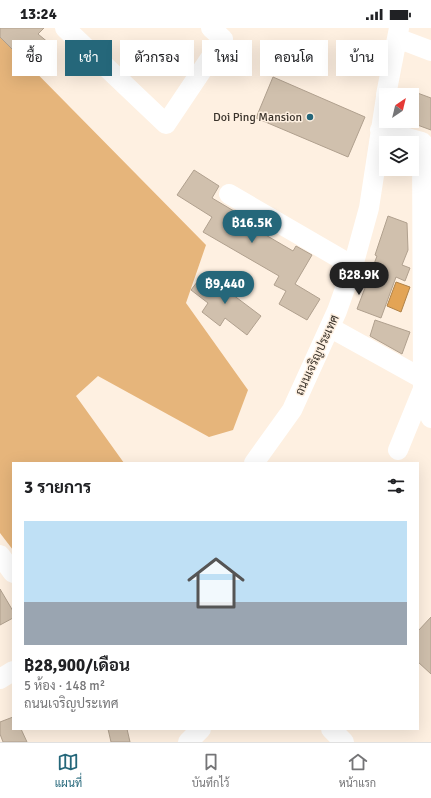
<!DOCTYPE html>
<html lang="th">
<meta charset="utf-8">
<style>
body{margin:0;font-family:Signika,Sarabun,sans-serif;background:#f6f6f6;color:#202124;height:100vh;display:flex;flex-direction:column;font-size:15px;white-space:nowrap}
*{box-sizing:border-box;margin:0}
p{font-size:13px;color:#757577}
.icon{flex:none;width:22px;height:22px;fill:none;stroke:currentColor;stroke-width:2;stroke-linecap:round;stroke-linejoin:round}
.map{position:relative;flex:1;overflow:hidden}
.drawer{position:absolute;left:12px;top:434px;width:407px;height:268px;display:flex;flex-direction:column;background:#fff;border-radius:0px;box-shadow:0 4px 16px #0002}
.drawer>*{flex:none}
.top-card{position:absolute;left:12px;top:12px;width:407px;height:36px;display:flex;gap:8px}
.needle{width:26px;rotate:35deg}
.buttons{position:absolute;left:379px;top:60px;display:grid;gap:8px}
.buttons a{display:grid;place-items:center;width:40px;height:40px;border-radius:0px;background:#fff;box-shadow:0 4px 16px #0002;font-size:20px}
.price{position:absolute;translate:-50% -34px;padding:0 9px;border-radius:14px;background:#25677a;color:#fff;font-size:13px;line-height:26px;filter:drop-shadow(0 1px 2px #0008)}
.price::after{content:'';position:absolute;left:50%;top:24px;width:12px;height:9px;margin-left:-6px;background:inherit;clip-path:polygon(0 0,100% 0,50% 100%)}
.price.current{background:#222;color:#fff}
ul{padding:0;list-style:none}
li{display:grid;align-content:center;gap:8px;height:212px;padding:0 12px}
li+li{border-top:1px solid #e0e0e0}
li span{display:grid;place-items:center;height:124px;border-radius:0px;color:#555}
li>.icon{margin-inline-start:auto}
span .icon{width:72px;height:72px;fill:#fffc;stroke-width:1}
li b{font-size:17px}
h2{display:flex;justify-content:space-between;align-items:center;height:48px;padding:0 12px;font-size:17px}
.tag{padding:0 14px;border-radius:0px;background:#fff;box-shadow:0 4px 16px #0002;font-size:14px;line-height:36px}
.tag.current{background:#25677a;color:#fff}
.status{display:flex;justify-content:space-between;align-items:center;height:28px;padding:0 20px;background:#fff;direction:ltr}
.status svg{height:11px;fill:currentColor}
.dock{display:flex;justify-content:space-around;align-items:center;height:56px;border-top:1px solid #e0e0e0;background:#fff;font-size:11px;color:#757577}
.dock a{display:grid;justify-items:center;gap:2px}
.dock .current{color:#25677a}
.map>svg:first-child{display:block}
.green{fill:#e6b57b}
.water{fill:#e3a455;stroke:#b08248}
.building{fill:#d0c0ad;stroke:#b0a08e}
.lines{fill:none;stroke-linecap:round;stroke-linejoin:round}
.minor{stroke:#fff;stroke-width:20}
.poi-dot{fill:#25677a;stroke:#fef0e1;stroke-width:1.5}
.labels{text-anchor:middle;stroke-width:3;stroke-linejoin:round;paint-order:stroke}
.poi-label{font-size:12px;fill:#3a332b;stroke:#fef0e1;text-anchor:end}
.street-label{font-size:12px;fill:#3a332b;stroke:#fef0e1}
</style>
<div class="status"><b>13:24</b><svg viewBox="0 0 49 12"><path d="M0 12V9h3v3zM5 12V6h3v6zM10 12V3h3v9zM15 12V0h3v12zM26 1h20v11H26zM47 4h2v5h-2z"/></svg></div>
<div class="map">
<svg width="431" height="714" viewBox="0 0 431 714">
<rect width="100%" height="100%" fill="#fef0e1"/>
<path class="green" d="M 0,8 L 206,217 L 186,275 L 248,362 L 233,402 L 209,409 L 98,348 L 76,368 L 124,435 L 13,435 L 13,522 L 0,505 Z"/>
<path class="water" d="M 396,254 L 410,259 L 401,284 L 387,278 Z"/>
<path class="building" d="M 0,0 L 44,0 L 38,6 L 55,20 L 34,43 L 0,9 Z
M 273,49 L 365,89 L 348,129 L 256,90 Z
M 412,63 L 431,70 L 431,102 L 412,95 Z
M 194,142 L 219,158 L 212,170 L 254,195 L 252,199 L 293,223 L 296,218 L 312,227 L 295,256 L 320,271 L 307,292 L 279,276 L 286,263 L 274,257 L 279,248 L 203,204 L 212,189 L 177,167 Z
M 388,188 L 407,195 L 408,222 L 402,237 L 410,240 L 405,253 L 396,249 L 381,290 L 357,281 L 377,228 L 375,227 Z
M 204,245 L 261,288 L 247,307 L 225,290 L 220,298 L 202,284 L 208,275 L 191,262 Z
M 375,292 L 410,304 L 402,326 L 370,308 Z
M 0,561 L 13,583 L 13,590 L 0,597 Z
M 431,589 L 431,646 L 418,634 L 418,603 Z
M 13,689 L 13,701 L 21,701 L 27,714 L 3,714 L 0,706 L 0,694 Z
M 108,701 L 127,701 L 130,714 L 111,714 Z"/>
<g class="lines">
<path class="minor" d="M 65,0 L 166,96 L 223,11 L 211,0
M 397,10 L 431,23
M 386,67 L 399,0
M 380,102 L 422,114 L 423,361 L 424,374 L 431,390
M 229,166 L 353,238
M 331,300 L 423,351
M 398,422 L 423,361
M 254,435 L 292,382 L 337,283 L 353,238 L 369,180 L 386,69
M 0,527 L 13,545
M 0,651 L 13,643
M 331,701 L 344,714
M 188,714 L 201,701"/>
</g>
<circle class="poi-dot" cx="310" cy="89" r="4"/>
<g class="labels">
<g class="poi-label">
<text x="302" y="93">Doi Ping Mansion</text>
</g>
<g class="street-label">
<text transform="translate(317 327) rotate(-65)" y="4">ถนนเจริญประเทศ</text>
</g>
</g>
</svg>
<div class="buttons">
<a><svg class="needle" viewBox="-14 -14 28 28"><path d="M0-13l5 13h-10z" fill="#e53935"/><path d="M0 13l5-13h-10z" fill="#757577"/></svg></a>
<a><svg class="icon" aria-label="layers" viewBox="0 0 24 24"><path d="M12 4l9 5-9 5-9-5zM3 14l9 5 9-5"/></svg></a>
</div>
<b class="price" style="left:252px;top:216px">฿16.5K</b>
<b class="price current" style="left:359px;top:268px">฿28.9K</b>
<b class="price" style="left:225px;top:277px">฿9,440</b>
<div class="top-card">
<a class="tag">ซื้อ</a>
<a class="tag current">เช่า</a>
<a class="tag">ตัวกรอง</a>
<a class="tag">ใหม่</a>
<a class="tag">คอนโด</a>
<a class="tag">บ้าน</a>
</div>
<section class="drawer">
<h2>3 รายการ<svg class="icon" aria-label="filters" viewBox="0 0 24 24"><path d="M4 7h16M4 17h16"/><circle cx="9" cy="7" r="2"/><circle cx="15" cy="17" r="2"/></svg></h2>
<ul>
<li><span style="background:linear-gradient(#bfe0f5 65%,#9aa5b1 0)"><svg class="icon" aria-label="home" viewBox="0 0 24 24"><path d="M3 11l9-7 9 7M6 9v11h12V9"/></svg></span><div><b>฿28,900/เดือน</b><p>5 ห้อง · 148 m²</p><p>ถนนเจริญประเทศ</p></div></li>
</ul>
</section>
</div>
<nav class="dock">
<a class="current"><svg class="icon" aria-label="map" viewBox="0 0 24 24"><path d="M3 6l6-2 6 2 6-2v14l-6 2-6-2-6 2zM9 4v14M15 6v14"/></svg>แผนที่</a>
<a><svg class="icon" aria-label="saved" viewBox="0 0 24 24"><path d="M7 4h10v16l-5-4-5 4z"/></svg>บันทึกไว้</a>
<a><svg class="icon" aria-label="home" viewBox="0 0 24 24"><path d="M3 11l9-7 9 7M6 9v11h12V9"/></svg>หน้าแรก</a>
</nav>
